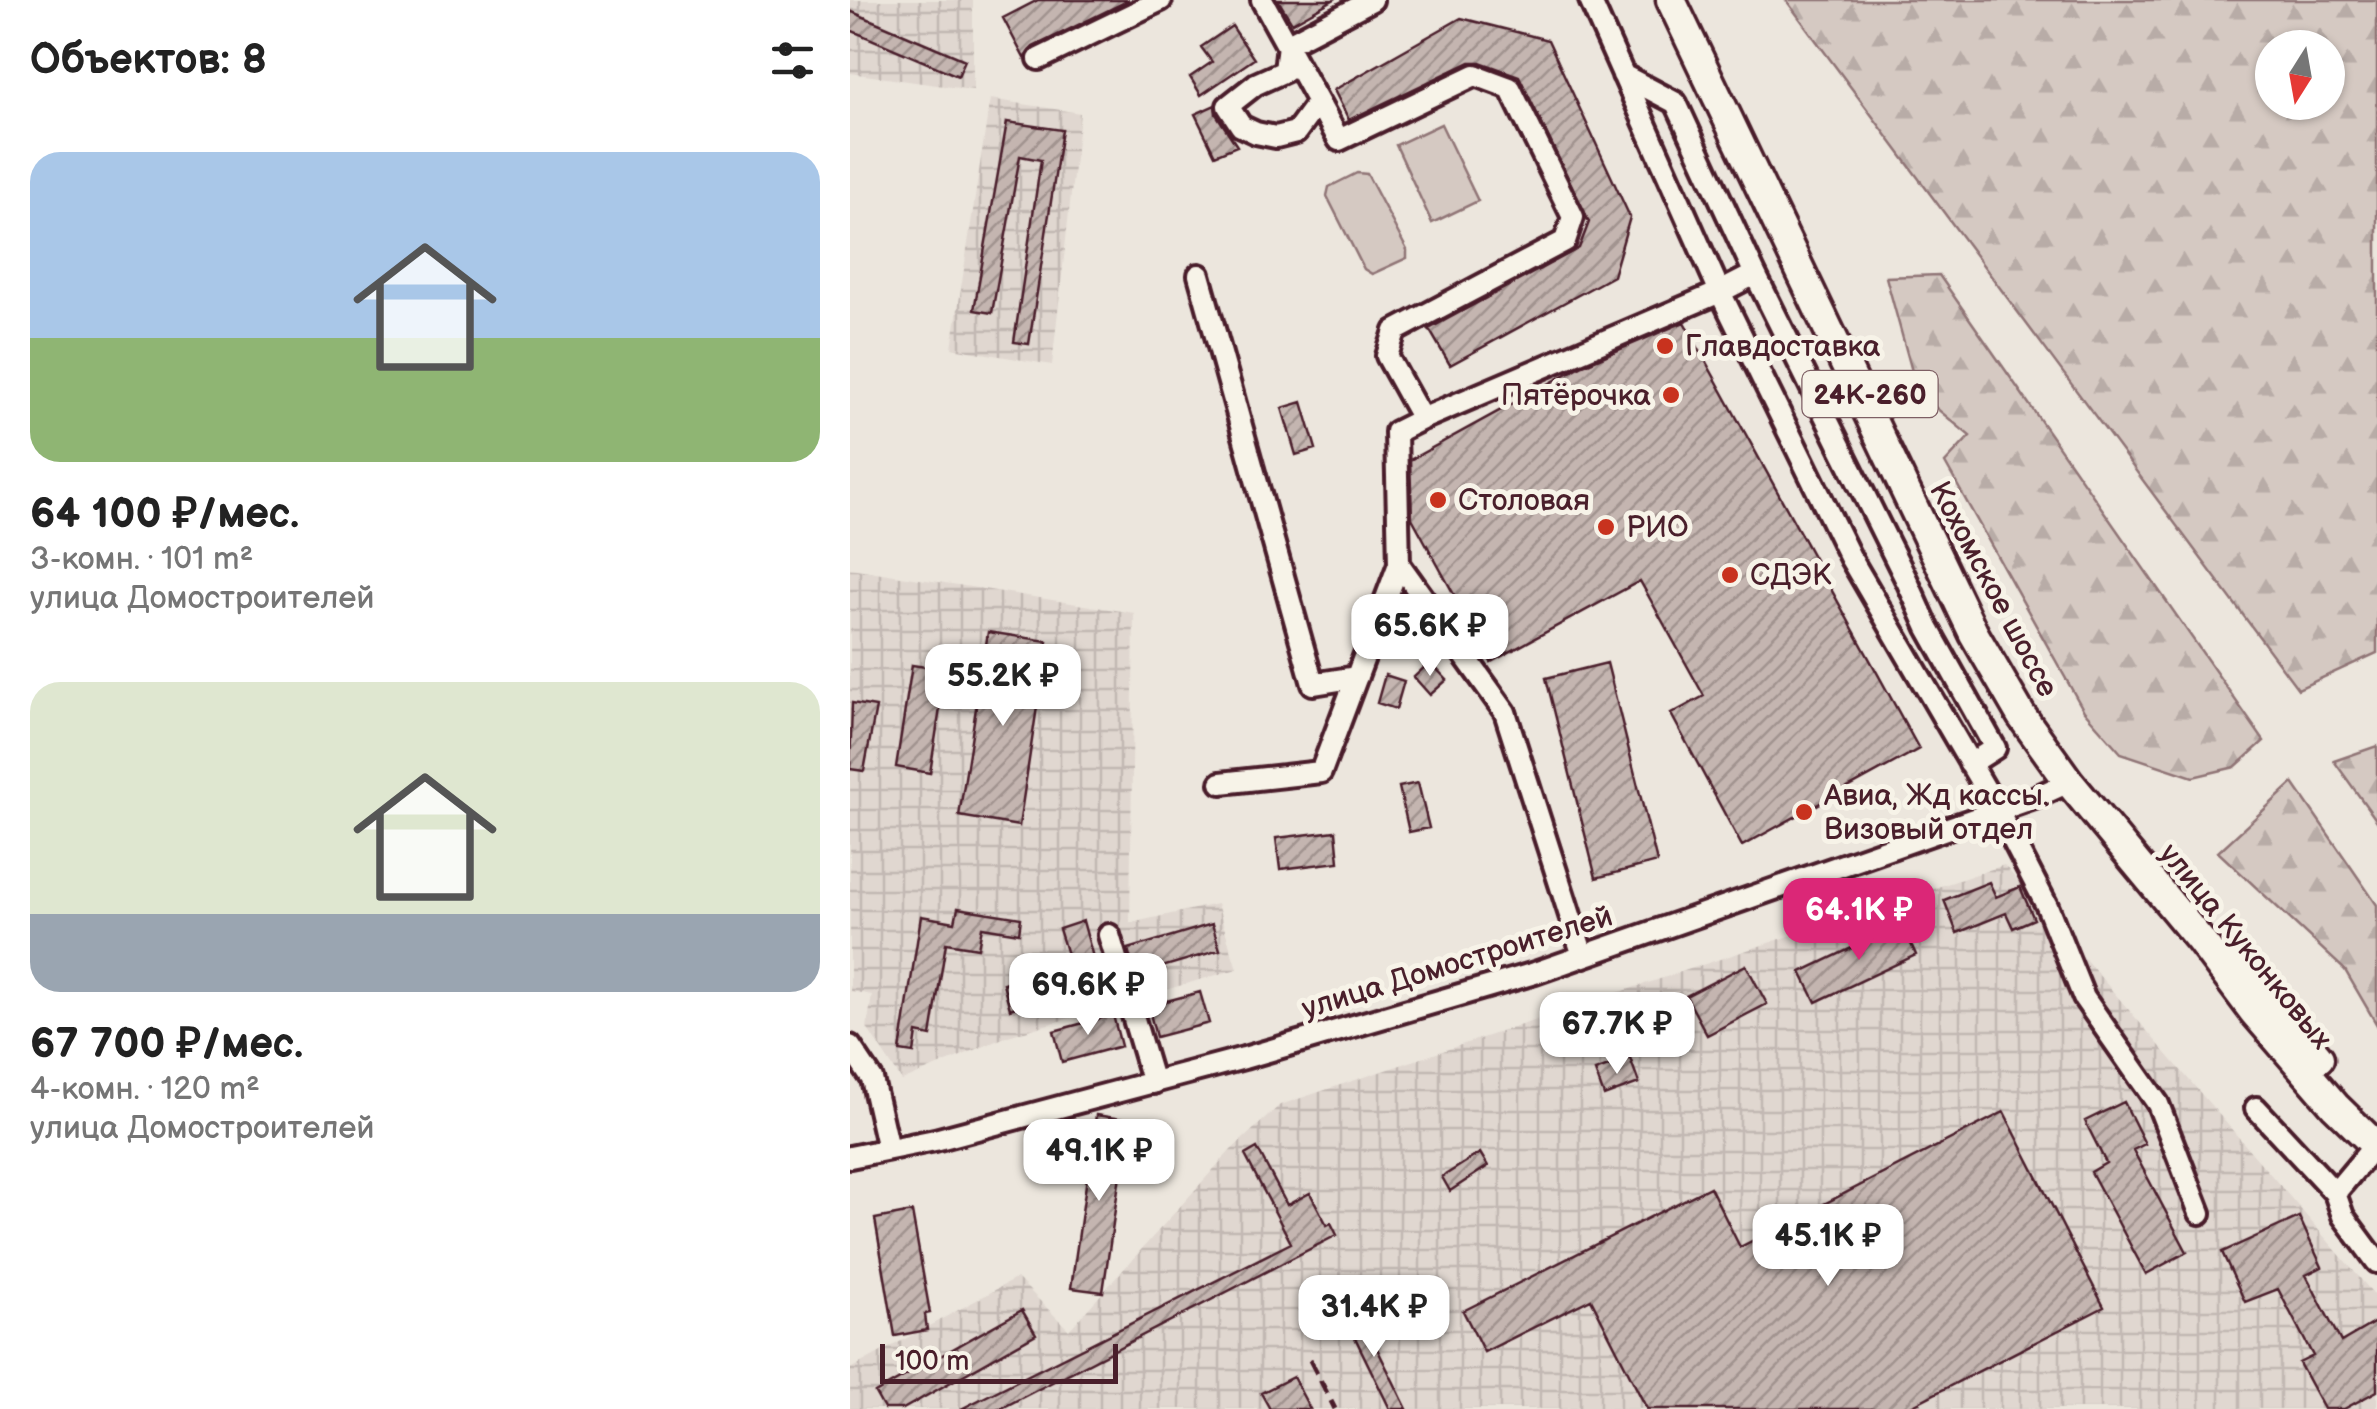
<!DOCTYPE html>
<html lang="ru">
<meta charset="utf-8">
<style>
body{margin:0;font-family:"Balsamiq Sans",sans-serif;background:#f2f2f2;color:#222;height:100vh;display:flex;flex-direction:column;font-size:38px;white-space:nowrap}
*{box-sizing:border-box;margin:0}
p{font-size:32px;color:#767676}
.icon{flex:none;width:55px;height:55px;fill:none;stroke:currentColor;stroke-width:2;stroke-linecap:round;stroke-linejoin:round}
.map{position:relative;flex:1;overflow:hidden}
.panel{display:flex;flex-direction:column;background:#fff;width:850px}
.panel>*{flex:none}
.needle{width:65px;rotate:191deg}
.buttons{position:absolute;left:1405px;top:30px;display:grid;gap:20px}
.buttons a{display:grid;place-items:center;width:90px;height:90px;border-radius:50%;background:#fff;box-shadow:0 2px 8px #0004;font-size:50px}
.scale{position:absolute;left:30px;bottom:25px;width:238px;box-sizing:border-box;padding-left:10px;border:5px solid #4a1f2b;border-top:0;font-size:28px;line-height:35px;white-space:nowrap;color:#4a1f2b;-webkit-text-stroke:8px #f7f3e8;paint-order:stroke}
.price{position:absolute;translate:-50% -85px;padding:0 22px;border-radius:20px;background:#fff;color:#222;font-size:32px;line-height:65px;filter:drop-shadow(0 2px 5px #0008)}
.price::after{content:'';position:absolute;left:50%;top:60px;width:30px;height:22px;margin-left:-15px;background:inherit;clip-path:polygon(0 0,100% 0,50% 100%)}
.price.active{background:#db2777;color:#fff}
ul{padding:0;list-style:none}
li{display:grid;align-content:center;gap:20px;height:530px;padding:0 30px}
li span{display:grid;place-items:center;height:310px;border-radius:30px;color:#555}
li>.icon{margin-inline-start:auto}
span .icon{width:180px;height:180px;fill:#fffc;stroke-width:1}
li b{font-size:42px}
h2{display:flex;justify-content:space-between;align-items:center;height:120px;padding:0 30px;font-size:42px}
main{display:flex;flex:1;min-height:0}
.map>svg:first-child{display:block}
.industrial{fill:url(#industrial-grid)}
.forest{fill:url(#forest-firs);stroke:#907476;stroke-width:2.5;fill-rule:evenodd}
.garden{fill:#d5c9c2;stroke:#907476;stroke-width:2.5}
.building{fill:url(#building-hatch);stroke:#4a1f2b;stroke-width:2.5}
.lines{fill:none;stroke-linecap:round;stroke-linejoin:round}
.minor-casing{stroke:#4a1f2b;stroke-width:28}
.major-casing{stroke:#4a1f2b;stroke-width:35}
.minor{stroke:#f7f3e8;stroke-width:20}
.major{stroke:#f7f3e8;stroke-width:28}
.rail{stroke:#4a1f2b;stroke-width:5;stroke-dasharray:15 8;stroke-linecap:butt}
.poi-dot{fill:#c8321e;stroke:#f7f3e8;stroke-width:4}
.labels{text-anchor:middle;stroke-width:10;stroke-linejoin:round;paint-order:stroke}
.shield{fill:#f7f3e8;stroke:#7e5f64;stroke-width:2.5}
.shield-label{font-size:28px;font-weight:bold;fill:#4a1f2b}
.poi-label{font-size:30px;fill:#4a1f2b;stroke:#f7f3e8;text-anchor:start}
.street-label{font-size:30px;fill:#4a1f2b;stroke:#f7f3e8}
</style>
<main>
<section class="panel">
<h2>Объектов: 8<svg class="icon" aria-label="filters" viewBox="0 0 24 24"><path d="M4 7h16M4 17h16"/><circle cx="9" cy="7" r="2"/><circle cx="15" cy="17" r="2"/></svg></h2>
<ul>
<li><span style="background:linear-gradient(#a9c7e8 60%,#8fb573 0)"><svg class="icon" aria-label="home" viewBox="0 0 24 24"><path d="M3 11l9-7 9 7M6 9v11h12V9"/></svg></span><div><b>64 100 ₽/мес.</b><p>3-комн. · 101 m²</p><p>улица Домостроителей</p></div></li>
<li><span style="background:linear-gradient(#dfe7d0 75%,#9aa5b1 0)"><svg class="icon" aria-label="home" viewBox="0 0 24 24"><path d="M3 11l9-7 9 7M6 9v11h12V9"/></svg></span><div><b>67 700 ₽/мес.</b><p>4-комн. · 120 m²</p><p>улица Домостроителей</p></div></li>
</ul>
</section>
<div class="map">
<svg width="1527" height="1409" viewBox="0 0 1527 1409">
<defs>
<pattern id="industrial-grid" width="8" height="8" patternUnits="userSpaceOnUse" patternTransform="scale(2.5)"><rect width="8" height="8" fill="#e0d7d0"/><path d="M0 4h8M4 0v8" fill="none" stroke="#c2b8b3"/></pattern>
<pattern id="forest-firs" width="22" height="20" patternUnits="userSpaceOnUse" patternTransform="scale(2.5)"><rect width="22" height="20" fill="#d5c9c2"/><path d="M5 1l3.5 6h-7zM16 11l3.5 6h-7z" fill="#b8aca7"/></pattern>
<pattern id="building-hatch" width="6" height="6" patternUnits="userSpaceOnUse" patternTransform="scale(2.5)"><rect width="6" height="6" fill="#c4b5b0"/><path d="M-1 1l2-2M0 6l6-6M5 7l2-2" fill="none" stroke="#a1938f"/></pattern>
</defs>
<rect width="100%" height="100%" fill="#ece6dd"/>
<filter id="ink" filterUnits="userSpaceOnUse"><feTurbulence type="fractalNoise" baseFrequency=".01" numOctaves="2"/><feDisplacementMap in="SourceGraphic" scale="20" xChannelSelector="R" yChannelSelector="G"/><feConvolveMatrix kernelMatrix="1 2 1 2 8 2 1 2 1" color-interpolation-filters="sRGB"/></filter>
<g filter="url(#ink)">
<path class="industrial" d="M 0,0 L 123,0 L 123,90 L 0,73 Z
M 140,99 L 230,113 L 202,365 L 102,348 Z
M 0,568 L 284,613 L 280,923 L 367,904 L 387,969 L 158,1036 L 52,1081 L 17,1028 L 22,995 L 0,991 Z
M 1154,865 L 1527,1298 L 1527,1409 L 0,1409 L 0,1369 L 167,1278 L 219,1330 L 380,1151 L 430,1105 Z"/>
<path class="forest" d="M 936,0 L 1527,0 L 1527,653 L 1448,689 ZM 1422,48 L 1478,48 L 1478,102 L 1422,102 Z
M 1089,275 L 1414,741 L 1385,767 L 1343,777 L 1271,753 L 1234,711 L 1095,463 L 1120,436 L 1068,393 L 1036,277 Z
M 1527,746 L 1527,821 L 1484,761 Z
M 1443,783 L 1527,905 L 1527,1025 L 1495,970 L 1368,852 Z"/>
<path class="garden" d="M 591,124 L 628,201 L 582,223 L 546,145 Z
M 507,173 L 517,174 L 557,250 L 557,258 L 522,274 L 514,269 L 477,196 L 479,187 Z"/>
<path class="building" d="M 188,0 L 279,0 L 183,47 L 174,58 L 153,18 Z
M 428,0 L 483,0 L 442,23 Z
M 0,11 L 115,60 L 108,76 L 0,30 Z
M 611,18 L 698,40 L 780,217 L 763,276 L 600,365 L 579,329 L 729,248 L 739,222 L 669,76 L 630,62 L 620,62 L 499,120 L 484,90 Z
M 382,26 L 404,59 L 351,95 L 340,77 L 362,62 L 351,47 Z
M 365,105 L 366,114 L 387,146 L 365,155 L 345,114 Z
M 157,122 L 212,130 L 179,344 L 164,342 L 191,160 L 170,156 L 142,313 L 124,310 Z
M 834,322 L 1069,749 L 892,846 L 821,714 L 854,696 L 790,581 L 641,662 L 562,518 L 560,460 L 733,365 Z
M 452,402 L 466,449 L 446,455 L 432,408 Z
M 138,632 L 197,641 L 169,826 L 109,816 Z
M 580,662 L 597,680 L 580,695 L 564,677 Z
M 757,663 L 807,862 L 746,878 L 696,678 Z
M 62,665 L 96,670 L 80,773 L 46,767 Z
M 535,675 L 554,681 L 546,709 L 527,703 Z
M 2,703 L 26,707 L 14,771 L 0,769 Z
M 568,783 L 579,828 L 559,832 L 549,787 Z
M 486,831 L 489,862 L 430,869 L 426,838 Z
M 1139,882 L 1146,897 L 1170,887 L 1184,919 L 1163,928 L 1156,913 L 1107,933 L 1094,900 Z
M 108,908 L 171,918 L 169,933 L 132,927 L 128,948 L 96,943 L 81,1036 L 67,1033 L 64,1053 L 50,1051 L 71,916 L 105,922 Z
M 233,921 L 250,983 L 160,1009 L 153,983 L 220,964 L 209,929 Z
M 362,924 L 370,950 L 285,975 L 278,949 Z
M 1052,924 L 1066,955 L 966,1002 L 951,972 Z
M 896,965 L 917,1004 L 857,1035 L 836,996 Z
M 350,992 L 359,1023 L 306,1037 L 298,1006 Z
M 263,1015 L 271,1046 L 212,1062 L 204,1031 Z
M 780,1058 L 789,1083 L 754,1096 L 745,1071 Z
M 1274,1102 L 1295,1144 L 1283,1150 L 1337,1252 L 1296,1274 L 1241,1172 L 1256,1163 L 1235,1121 Z
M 1154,1112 L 1254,1307 L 1055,1409 L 797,1409 L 741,1299 L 634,1352 L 613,1311 L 860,1187 L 890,1247 Z
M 246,1115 L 278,1120 L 253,1292 L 221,1288 Z
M 407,1148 L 437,1205 L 460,1193 L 477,1225 L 481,1223 L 487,1235 L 150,1409 L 111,1409 L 441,1243 L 395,1155 Z
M 630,1153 L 638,1166 L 600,1191 L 592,1177 Z
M 62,1212 L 80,1313 L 75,1314 L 77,1330 L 45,1336 L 25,1219 Z
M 1449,1217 L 1472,1267 L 1456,1275 L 1491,1342 L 1527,1321 L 1527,1391 L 1494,1409 L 1474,1409 L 1449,1363 L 1463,1356 L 1428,1289 L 1395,1302 L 1372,1252 Z
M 506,1306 L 557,1409 L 540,1409 L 493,1313 Z
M 172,1310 L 186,1334 L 53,1409 L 34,1409 L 25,1393 Z
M 443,1377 L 460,1409 L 420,1409 L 411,1393 Z"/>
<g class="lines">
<g class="minor-casing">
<path id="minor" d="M 412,0 L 489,140 L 625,75 L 660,88 L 723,217 L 715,241 L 545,331 L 537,356 L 572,419
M 740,0 L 870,292 L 1001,559 L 1148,811 L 1197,906 L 1234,998 L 1308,1104 L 1350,1213
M 189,59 L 311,0
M 773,75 L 826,103 L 905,274 L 1057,581 L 1078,628 L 1145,748 L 1120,764
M 468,102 L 446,132 L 426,137 L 406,133 L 391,126 L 378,106 L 406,84 L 435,71 L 438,44 L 522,0
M 349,275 L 463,684 L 507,677
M 549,564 L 546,432 L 572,419 L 870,292 L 905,274
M 371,783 L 471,772 L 549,564 L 655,712 L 733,956
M 259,935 L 303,1083
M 0,1046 L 22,1079 L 38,1149
M 1406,1108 L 1485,1193
M 1525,1145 L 1485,1193 L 1493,1216 L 1527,1262
M 0,1157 L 85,1140 L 394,1058 L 685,973 L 1184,798 L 1219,782"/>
</g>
<g class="major-casing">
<path id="major" d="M 821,0 L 1124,634 L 1171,715 L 1219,782 L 1350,940 L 1404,1012 L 1485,1106 L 1527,1147
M 1387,961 L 1469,1058"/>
</g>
<use href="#minor" class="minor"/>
<use href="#major" class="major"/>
<path class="rail" d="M 460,1360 L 485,1409"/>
</g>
</g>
<g class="poi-dot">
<circle cx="815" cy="346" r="10"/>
<circle cx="821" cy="395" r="10"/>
<circle cx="588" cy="500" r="10"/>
<circle cx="756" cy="527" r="10"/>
<circle cx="880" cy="575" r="10"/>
<circle cx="954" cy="812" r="10"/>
</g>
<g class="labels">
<rect class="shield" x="952.5" y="371" width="135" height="46" rx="8"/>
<g class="shield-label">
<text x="1020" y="404">24К-260</text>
</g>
<g class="poi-label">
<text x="835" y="356">Главдоставка</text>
<text x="801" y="405" text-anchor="end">Пятёрочка</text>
<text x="608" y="510">Столовая</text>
<text x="776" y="537">РИО</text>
<text x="900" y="585">СДЭК</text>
<text x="974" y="805">Авиа, Жд кассы.<tspan x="974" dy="34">Визовый отдел</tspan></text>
</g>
<g class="street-label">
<text transform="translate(1144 589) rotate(62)" y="10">Кохомское шоссе</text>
<text transform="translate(1396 946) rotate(51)" y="10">улица Куконковых</text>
<text transform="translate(607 962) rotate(-17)" y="10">улица Домостроителей</text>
</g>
</g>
</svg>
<div class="buttons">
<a><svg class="needle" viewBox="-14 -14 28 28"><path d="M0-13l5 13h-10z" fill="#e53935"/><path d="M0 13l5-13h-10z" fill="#767676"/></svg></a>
</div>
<div class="scale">100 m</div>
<b class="price" style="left:580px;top:679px">65.6K ₽</b>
<b class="price" style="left:153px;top:729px">55.2K ₽</b>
<b class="price active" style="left:1009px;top:963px">64.1K ₽</b>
<b class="price" style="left:238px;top:1038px">69.6K ₽</b>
<b class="price" style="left:767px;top:1077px">67.7K ₽</b>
<b class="price" style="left:249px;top:1204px">49.1K ₽</b>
<b class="price" style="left:978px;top:1289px">45.1K ₽</b>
<b class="price" style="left:524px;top:1360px">31.4K ₽</b>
</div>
</main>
